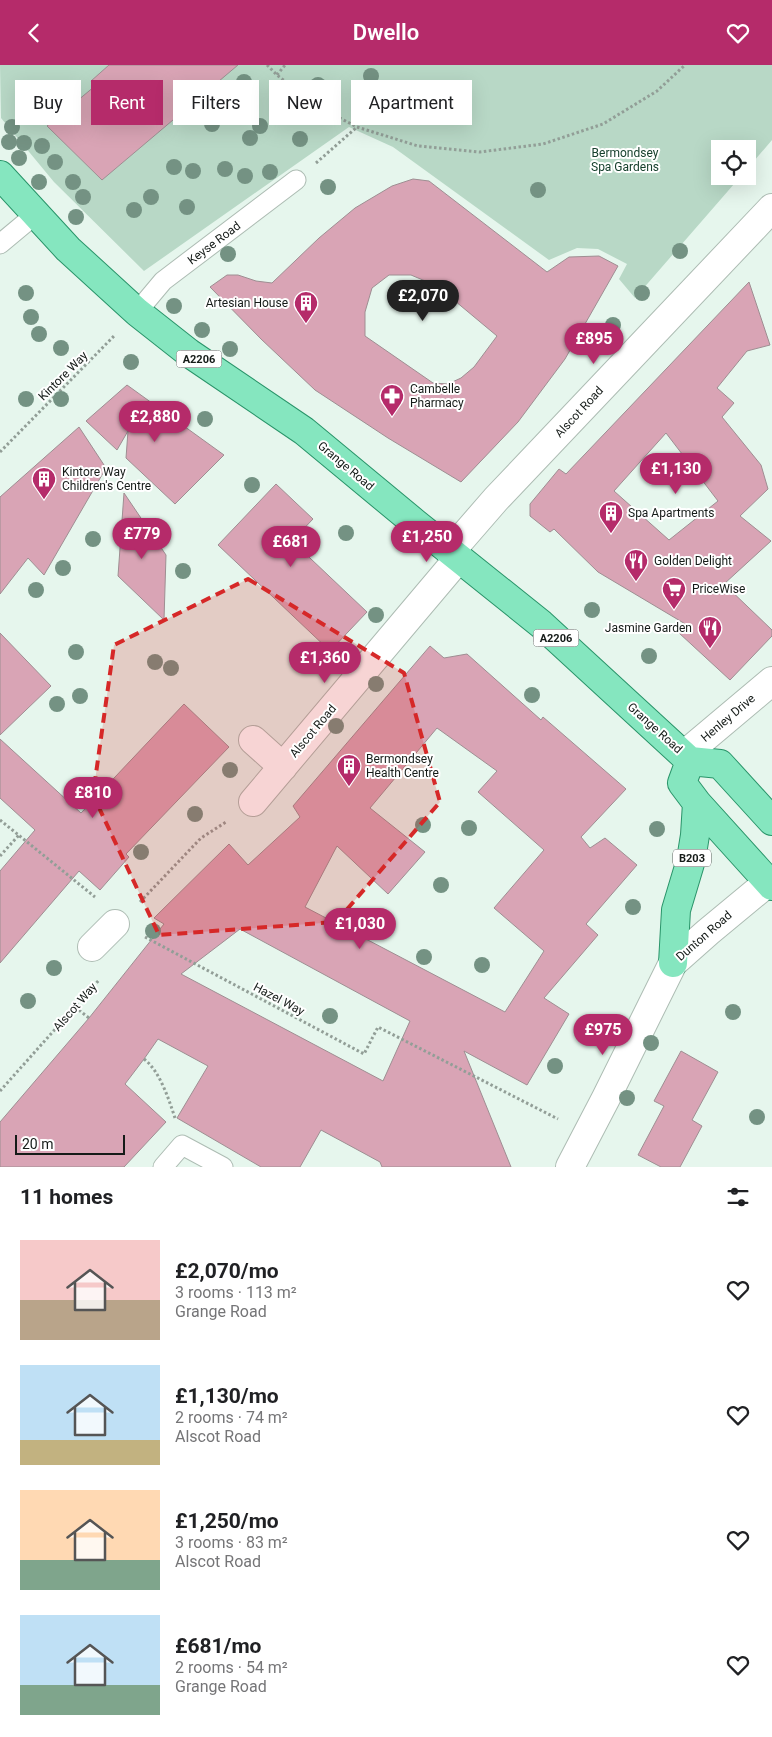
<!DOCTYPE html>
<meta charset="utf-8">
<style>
body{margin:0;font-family:Roboto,sans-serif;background:#f2f2f2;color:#202124;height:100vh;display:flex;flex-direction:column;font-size:19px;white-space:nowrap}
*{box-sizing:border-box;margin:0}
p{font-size:16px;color:#757577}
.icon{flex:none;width:28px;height:28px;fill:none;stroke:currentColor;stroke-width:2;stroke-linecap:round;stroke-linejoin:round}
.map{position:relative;height:1102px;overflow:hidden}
.drawer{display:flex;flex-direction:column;background:#fff;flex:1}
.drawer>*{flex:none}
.top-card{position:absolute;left:15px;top:15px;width:500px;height:45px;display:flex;gap:10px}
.fabs{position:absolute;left:711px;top:75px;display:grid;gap:10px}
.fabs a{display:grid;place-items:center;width:45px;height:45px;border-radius:0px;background:#fff;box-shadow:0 5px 20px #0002;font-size:25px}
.scale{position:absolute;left:15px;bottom:12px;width:110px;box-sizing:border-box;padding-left:5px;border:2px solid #151b18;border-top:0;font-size:14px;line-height:18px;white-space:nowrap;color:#151b18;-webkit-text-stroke:4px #fff;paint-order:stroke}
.price{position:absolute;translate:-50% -42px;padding:0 11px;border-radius:18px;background:#b52b6a;color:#fff;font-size:16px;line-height:32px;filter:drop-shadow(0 1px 2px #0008)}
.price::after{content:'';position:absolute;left:50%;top:30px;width:15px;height:11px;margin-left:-8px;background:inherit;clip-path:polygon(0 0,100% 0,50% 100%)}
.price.selected{background:#222;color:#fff}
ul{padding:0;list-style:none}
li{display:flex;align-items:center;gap:15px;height:125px;padding:0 20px}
li span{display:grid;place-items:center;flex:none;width:140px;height:100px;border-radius:0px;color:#555}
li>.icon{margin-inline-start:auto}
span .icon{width:60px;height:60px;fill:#fffc;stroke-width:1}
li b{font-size:21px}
h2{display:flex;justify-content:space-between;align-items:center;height:60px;padding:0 20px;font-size:21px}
.pill{padding:0 18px;border-radius:0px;background:#fff;box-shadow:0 5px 20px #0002;font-size:18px;line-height:45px}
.pill.selected{background:#b52b6a;color:#fff}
header{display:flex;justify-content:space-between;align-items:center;height:65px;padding:0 20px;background:#b52b6a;color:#fff;font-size:22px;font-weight:600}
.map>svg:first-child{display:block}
.green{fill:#b8d8c6}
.building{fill:#d9a4b5;stroke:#9e8e92;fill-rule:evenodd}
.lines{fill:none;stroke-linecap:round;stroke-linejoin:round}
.service-casing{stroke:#adbcb3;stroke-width:21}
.pedestrian-casing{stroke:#adbcb3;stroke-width:30}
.minor-casing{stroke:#adbcb3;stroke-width:30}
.secondary-casing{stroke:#adbcb3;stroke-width:30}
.primary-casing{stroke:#299469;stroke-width:30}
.path{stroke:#929e97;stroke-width:3;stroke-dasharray:2.5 2.5;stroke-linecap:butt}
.service{stroke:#fff;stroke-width:19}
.pedestrian{stroke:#fff;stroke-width:28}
.minor{stroke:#fff;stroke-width:28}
.secondary{stroke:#fff;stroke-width:28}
.primary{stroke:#85e6bf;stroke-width:28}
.tree{fill:#749283}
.marked{fill:#d62828;fill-opacity:0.2;stroke:#d62828;stroke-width:4;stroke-dasharray:10 6;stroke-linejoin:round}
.labels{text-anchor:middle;stroke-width:4;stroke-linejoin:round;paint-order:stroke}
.shield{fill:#fff;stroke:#5b5f5d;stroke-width:1}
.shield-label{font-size:11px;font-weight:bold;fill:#151b18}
.park-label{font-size:12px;fill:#16402d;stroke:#fff}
.street-label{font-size:12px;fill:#151b18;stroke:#fff}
.poi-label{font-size:12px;fill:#151b18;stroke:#fff;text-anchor:start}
</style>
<header><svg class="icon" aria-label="back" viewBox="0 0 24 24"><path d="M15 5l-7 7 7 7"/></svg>Dwello<svg class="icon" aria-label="heart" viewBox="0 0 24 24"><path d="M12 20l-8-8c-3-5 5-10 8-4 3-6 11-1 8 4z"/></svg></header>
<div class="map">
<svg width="772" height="1102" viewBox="0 0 772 1102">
<rect width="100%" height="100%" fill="#e6f6ed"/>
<path class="green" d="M 0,0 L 772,0 L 772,75 L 748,103 L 748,84 L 720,84 L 720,111 L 741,111 L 635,233 L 619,214 L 627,199 L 598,184 L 577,183 L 549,195 L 393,82 L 349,62 L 144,206 L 54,117 L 1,53 Z"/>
<path class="building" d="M 109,0 L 238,0 L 102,115 L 47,61 L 95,21 L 91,16 Z
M 413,114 L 429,116 L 547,207 L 569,192 L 599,191 L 618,201 L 565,294 L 518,357 L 461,417 L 388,373 L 315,325 L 261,274 L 210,222 L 227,210 L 238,210 L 256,216 L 272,218 L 319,173 L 355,143 L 392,121 ZM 389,210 L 411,210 L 437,221 L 497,271 L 474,302 L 461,313 L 448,319 L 433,318 L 365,271 L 365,247 L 372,223 Z
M 749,217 L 770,280 L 747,286 L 717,323 L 734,338 L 722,352 L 761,400 L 768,424 L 740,451 L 771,476 L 724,519 L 772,565 L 772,571 L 730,615 L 679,568 L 687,560 L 598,507 L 554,464 L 550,467 L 530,451 L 530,439 L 559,404 L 566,409 ZM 666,368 L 718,436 L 669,475 L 614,426 Z
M 127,320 L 224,390 L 175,439 L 126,393 L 128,366 L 117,385 L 86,356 Z
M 79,362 L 106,403 L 44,510 L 28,493 L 0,529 L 0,432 Z
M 276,419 L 313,454 L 292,476 L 367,547 L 330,586 L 218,480 Z
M 124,428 L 166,490 L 164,555 L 118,511 Z
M 0,568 L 51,621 L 0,670 Z
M 430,581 L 444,593 L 467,589 L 541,655 L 543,652 L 626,724 L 581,772 L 590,783 L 605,773 L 637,800 L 586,859 L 598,870 L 544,933 L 569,949 L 527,1020 L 464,986 L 511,1102 L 382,1102 L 380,1097 L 321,1065 L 300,1102 L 261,1102 L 177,1053 L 208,1001 L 158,974 L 144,994 L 125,1019 L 166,1057 L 124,1102 L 0,1102 L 0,1057 L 89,953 L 164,859 L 154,853 L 229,779 L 248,800 L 300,752 L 293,741 ZM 437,663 L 497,706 L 478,727 L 544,785 L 494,843 L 544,886 L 505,947 L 305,842 L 337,781 L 388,829 L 425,787 L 370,743 ZM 240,864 L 410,956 L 383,1016 L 181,909 Z
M 184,639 L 229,682 L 126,789 L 129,792 L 100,825 L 79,806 L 0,898 L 0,806 L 35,765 L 0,733 L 0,674 L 81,748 Z
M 681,986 L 718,1007 L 692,1055 L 702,1061 L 680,1102 L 661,1102 L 638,1090 L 664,1041 L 654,1036 Z"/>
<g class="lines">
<g class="service-casing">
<path id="service" d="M 0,179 L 36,149
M 137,247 L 163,216 L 296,115
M 163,1102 L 182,1080 L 223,1102"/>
</g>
<g class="pedestrian-casing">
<path id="pedestrian" d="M 92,882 L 115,859"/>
</g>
<g class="minor-casing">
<path id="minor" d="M 450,487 L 496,434 L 772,143
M 253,675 L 283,702
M 684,690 L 772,616
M 253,737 L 458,494"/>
</g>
<g class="secondary-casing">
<path id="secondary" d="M 570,1102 L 606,1033 L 673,898 L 708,867 L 772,814"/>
</g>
<g class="primary-casing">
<path id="primary" d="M 0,110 L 68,184 L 137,247 L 189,288 L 304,366 L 415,458 L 541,559 L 690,696 L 720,699 L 772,756
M 690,696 L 682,718 L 697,738 L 772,821
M 673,898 L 676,845 L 691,795 L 695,770 L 697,738"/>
</g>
<path class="path" d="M 267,0 L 277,10 L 315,40 L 357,62 L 418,81 L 480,87 L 543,79 L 603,59 L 657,26 L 685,0
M 277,10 L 285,0
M 316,98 L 357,62
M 0,387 L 114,271
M 0,755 L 95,832
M 0,791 L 19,770
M 140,837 L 201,773 L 226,757
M 145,872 L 364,989 L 378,962 L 558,1054
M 75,942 L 89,953
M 144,994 C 160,1006 169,1035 175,1053
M 0,1026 L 99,915"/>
<use href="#service" class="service"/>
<use href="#pedestrian" class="pedestrian"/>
<use href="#minor" class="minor"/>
<use href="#secondary" class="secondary"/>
<use href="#primary" class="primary"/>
</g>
<g class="tree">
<circle cx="371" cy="11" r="8"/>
<circle cx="244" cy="17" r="8"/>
<circle cx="318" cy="20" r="8"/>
<circle cx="212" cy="59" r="8"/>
<circle cx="260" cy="61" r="8"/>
<circle cx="12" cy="62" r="8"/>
<circle cx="250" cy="73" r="8"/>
<circle cx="300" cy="74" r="8"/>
<circle cx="9" cy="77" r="8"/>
<circle cx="24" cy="78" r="8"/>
<circle cx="42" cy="81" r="8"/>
<circle cx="19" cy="93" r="8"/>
<circle cx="55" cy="97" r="8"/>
<circle cx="174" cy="102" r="8"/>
<circle cx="225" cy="104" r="8"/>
<circle cx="193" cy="106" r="8"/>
<circle cx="270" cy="107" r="8"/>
<circle cx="245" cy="111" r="8"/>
<circle cx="39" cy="117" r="8"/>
<circle cx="73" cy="117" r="8"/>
<circle cx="328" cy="122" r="8"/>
<circle cx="538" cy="125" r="8"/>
<circle cx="83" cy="132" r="8"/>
<circle cx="151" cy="132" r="8"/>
<circle cx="187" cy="142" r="8"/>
<circle cx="134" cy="145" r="8"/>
<circle cx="76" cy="152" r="8"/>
<circle cx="680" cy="186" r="8"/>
<circle cx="228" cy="189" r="8"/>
<circle cx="26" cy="228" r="8"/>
<circle cx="642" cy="228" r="8"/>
<circle cx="174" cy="241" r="8"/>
<circle cx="31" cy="252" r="8"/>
<circle cx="613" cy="260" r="8"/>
<circle cx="202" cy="265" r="8"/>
<circle cx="39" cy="269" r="8"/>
<circle cx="61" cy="283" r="8"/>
<circle cx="230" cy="284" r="8"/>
<circle cx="131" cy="297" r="8"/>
<circle cx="26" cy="334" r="8"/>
<circle cx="61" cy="334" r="8"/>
<circle cx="205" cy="354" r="8"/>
<circle cx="252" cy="420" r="8"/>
<circle cx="346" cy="468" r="8"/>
<circle cx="93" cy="474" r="8"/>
<circle cx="63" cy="503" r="8"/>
<circle cx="183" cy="506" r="8"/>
<circle cx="36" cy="525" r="8"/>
<circle cx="592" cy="545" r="8"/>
<circle cx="376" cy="550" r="8"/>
<circle cx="76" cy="587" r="8"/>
<circle cx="343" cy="588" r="8"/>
<circle cx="649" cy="591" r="8"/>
<circle cx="155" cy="597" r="8"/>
<circle cx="171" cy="603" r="8"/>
<circle cx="376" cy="619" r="8"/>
<circle cx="532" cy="630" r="8"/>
<circle cx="80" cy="631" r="8"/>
<circle cx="57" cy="639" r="8"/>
<circle cx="336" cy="661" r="8"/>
<circle cx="230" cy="705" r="8"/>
<circle cx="195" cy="749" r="8"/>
<circle cx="423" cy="760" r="8"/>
<circle cx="469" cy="763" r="8"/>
<circle cx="657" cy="764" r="8"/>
<circle cx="141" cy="787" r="8"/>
<circle cx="441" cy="820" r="8"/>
<circle cx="633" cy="842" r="8"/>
<circle cx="153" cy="866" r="8"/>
<circle cx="424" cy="892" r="8"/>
<circle cx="482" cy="900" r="8"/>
<circle cx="54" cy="903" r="8"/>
<circle cx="28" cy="936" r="8"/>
<circle cx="733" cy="947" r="8"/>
<circle cx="330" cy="951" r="8"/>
<circle cx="651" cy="978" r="8"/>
<circle cx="555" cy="1001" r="8"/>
<circle cx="627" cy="1033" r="8"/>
<circle cx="757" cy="1052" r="8"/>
</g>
<path class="marked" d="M 248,514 L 404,608 L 440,737 L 336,857 L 159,870 L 93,730 L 114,580 Z"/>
<defs>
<g id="building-pin" transform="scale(1.25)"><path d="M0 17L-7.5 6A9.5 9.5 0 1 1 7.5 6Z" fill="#b52b6a" stroke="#fff"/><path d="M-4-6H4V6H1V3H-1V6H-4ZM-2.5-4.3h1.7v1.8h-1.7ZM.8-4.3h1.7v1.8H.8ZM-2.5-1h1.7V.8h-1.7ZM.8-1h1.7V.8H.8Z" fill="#fff"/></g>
<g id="pharmacy-pin" transform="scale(1.25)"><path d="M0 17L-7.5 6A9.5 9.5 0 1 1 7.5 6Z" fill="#b52b6a" stroke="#fff"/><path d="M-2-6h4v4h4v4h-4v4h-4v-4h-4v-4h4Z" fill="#fff"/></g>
<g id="restaurant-pin" transform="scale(1.25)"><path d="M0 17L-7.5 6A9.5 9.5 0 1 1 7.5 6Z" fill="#b52b6a" stroke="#fff"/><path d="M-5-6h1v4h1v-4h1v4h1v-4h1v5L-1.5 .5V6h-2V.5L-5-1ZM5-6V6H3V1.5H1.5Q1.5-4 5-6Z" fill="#fff"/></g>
<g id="supermarket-pin" transform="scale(1.25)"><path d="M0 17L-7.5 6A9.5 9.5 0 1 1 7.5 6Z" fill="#b52b6a" stroke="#fff"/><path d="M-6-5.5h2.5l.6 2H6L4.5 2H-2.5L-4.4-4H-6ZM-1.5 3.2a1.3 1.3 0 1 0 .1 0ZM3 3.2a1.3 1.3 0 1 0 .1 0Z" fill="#fff"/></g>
</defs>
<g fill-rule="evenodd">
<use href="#building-pin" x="306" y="238"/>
<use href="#pharmacy-pin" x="392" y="331"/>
<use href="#building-pin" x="44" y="414"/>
<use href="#building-pin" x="611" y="448"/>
<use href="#restaurant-pin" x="636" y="496"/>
<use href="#supermarket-pin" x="674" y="524"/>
<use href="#restaurant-pin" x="710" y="563"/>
<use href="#building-pin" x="349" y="701"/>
</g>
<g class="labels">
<g class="shield">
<rect x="176.5" y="285.5" width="45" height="17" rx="4"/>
<rect x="533.5" y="564.5" width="45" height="17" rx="4"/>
<rect x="673" y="784.5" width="38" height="17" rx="4"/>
</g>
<g class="shield-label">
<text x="199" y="298">A2206</text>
<text x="556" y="577">A2206</text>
<text x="692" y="797">B203</text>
</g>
<g class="park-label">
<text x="625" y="92">Bermondsey<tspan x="625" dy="14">Spa Gardens</tspan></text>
</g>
<g class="street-label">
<text transform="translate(214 178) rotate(-37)" y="4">Keyse Road</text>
<text transform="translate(63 311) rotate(-45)" y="4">Kintore Way</text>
<text transform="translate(579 347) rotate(-47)" y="4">Alscot Road</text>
<text transform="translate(346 401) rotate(40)" y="4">Grange Road</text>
<text transform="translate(728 653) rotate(-40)" y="4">Henley Drive</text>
<text transform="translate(655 663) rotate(42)" y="4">Grange Road</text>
<text transform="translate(313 666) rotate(-50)" y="4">Alscot Road</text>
<text transform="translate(704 871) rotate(-41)" y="4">Dunton Road</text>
<text transform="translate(279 934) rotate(28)" y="4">Hazel Way</text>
<text transform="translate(75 942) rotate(-49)" y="4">Alscot Way</text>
</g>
<g class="poi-label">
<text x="288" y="242" text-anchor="end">Artesian House</text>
<text x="410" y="328">Cambelle<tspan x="410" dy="14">Pharmacy</tspan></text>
<text x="62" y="411">Kintore Way<tspan x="62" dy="14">Children's Centre</tspan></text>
<text x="628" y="452">Spa Apartments</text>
<text x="654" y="500">Golden Delight</text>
<text x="692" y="528">PriceWise</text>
<text x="692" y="567" text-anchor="end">Jasmine Garden</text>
<text x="366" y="698">Bermondsey<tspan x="366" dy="14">Health Centre</tspan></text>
</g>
</g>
</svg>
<div class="fabs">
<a><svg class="icon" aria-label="locate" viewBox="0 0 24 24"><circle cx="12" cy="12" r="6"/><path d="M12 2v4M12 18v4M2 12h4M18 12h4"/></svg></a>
</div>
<div class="scale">20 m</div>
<b class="price selected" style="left:423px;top:257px">£2,070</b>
<b class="price" style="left:594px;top:300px">£895</b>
<b class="price" style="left:155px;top:378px">£2,880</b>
<b class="price" style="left:676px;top:430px">£1,130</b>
<b class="price" style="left:142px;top:495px">£779</b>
<b class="price" style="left:427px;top:498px">£1,250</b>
<b class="price" style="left:291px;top:503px">£681</b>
<b class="price" style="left:325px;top:619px">£1,360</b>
<b class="price" style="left:93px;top:754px">£810</b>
<b class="price" style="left:360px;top:885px">£1,030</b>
<b class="price" style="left:603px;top:991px">£975</b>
<div class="top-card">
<a class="pill">Buy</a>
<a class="pill selected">Rent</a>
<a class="pill">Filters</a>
<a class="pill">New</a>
<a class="pill">Apartment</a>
</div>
</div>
<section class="drawer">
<h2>11 homes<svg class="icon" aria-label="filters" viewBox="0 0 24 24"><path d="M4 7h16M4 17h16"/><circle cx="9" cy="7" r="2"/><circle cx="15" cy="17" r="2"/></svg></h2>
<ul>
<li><span style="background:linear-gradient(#f6c9c9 60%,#b9a48a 0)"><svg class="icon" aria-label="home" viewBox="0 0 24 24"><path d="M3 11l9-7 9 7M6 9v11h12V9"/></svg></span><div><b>£2,070/mo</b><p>3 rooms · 113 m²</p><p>Grange Road</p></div><svg class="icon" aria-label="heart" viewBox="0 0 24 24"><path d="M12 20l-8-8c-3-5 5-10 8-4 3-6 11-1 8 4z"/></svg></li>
<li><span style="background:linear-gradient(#bfe0f5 75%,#c2b280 0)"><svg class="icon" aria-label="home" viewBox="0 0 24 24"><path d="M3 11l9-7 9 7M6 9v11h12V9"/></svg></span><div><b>£1,130/mo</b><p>2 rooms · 74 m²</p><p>Alscot Road</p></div><svg class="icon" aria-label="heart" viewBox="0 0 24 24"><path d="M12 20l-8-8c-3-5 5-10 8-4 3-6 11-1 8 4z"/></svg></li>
<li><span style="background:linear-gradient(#ffd9b3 70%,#7fa58c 0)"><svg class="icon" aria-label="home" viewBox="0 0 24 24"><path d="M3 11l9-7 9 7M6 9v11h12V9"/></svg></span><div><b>£1,250/mo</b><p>3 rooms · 83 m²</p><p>Alscot Road</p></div><svg class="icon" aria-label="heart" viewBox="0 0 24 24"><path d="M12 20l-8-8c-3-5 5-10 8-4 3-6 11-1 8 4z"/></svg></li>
<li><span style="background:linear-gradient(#bfe0f5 70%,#7fa58c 0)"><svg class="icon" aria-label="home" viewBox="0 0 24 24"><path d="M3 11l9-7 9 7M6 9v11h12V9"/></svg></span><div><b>£681/mo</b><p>2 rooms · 54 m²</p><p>Grange Road</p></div><svg class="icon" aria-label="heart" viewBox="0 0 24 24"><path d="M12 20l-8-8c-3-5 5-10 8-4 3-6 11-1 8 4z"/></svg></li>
</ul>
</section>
